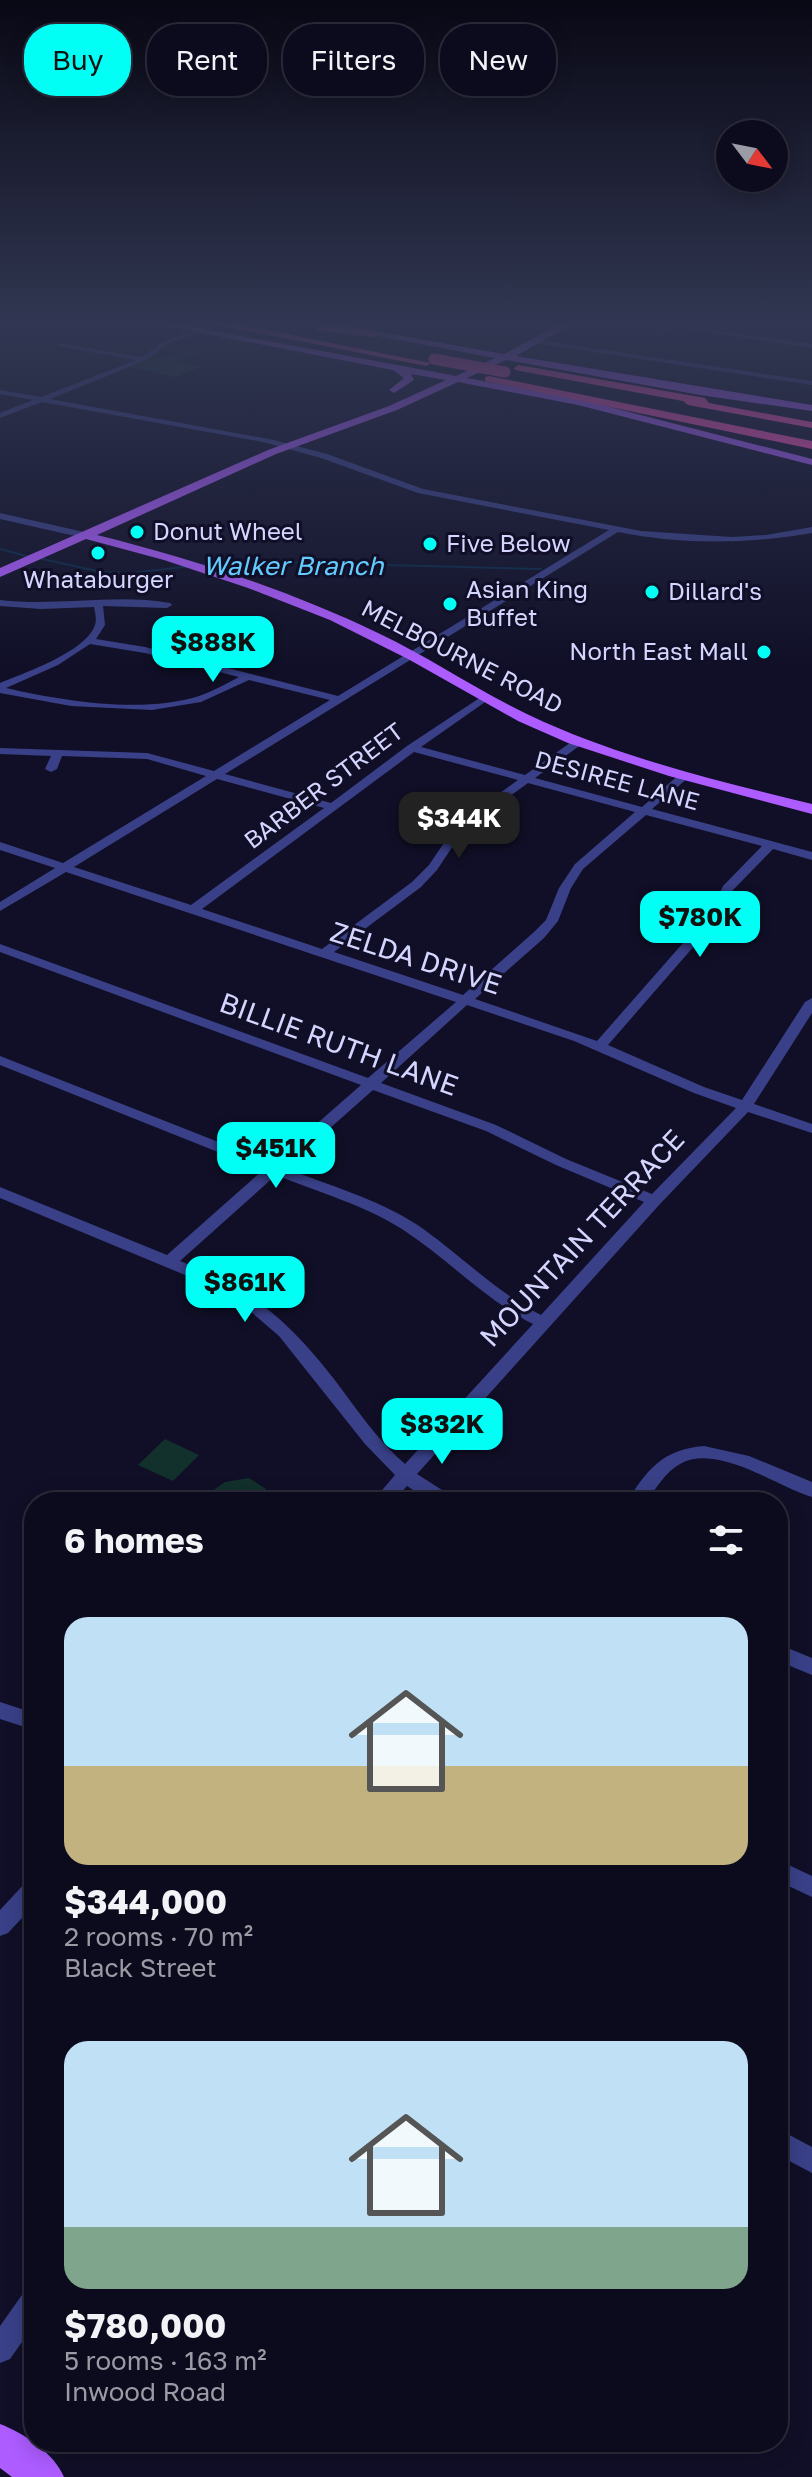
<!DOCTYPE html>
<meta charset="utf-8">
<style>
body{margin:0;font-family:"Golos Text",sans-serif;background:#1a192a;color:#f1f3f6;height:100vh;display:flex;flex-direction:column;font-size:30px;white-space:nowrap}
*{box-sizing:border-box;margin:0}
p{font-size:26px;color:#9a9ba4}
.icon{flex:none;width:44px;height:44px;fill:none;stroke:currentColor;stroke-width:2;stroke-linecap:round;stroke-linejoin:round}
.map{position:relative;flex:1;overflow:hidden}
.drawer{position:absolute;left:24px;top:1492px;width:764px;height:960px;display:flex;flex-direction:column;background:#0c0b1d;border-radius:32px;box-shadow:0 4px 20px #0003,0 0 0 2px #2c2b3b}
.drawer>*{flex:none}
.guide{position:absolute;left:24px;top:24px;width:764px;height:72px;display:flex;gap:16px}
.needle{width:52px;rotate:122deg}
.buttons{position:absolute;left:716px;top:120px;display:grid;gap:16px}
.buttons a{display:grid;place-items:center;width:72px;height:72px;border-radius:50%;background:#0c0b1d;box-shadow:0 4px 20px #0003,0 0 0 2px #2c2b3b;font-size:40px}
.price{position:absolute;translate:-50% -68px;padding:0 18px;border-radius:16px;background:#01fff6;color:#111;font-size:26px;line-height:52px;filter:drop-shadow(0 2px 4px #0008)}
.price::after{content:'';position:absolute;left:50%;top:48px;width:24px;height:18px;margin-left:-12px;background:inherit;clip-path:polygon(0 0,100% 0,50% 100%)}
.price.current{background:#222;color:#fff}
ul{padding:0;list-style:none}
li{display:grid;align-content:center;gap:16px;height:424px;padding:0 40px}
li span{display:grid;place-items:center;height:248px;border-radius:24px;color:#555}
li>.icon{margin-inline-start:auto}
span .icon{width:144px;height:144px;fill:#fffc;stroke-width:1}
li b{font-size:34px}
h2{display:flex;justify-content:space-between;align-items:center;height:96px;padding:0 40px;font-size:34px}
.chip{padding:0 28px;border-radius:32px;background:#0c0b1d;box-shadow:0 4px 20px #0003,0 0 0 2px #2c2b3b;font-size:28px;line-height:72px}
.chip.current{background:#01fff6;color:#111}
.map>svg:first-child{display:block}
.green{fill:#12312c}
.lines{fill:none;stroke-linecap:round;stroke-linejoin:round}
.stream{stroke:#0b2a4a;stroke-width:2}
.minor{fill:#394087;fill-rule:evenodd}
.major{fill:#ac5cff;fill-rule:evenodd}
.highway{fill:#ff50bb;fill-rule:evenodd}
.highway-bridge{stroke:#ff50bb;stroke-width:11}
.poi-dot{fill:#01fff6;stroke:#100f27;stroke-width:3}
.labels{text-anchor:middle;stroke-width:6;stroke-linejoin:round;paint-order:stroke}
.far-poi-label{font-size:24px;fill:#d5d6ff;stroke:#100f27;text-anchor:start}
.far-street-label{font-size:24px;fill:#d5d6ff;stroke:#100f27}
.far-water-label{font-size:26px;font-style:italic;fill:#63ccff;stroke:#100f27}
.street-label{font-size:28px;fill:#d5d6ff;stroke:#100f27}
</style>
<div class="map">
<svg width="812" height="2477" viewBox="0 0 812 2477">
<rect width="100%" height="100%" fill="#100f27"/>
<path class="green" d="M 181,352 L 199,353 L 177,362 L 202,367 L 175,377 L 130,367 L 153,357 L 166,357 Z
M 165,1439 L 199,1455 L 173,1481 L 138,1465 Z
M 249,1478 L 266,1489 L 269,1502 L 227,1502 L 214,1498 L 212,1491 L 225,1482 Z"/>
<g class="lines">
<path class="stream" d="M 0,549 L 30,557
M 38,558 L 101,572 L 132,573 L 191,566
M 200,565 L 235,561 L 541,569"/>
<path class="minor" d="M 522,324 L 538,324 L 560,330 L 557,332 Z
M 669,324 L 812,344 L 812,348 L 674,327 L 657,335 L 652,334 Z
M 197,329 L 199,332 L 165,345 L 153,356 L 137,364 L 50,399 L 274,440 L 327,454 L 423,489 L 641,531 L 732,537 L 766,535 L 812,527 L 812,533 C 748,544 683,545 618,532 L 225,774 L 331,803 L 407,746 L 484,695 L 488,696 L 488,700 L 421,747 L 525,775 L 574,740 L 582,740 L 582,744 L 535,778 L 642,807 L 681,773 L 689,773 L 689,777 L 652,809 L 812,852 L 812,860 L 773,849 L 733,890 L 722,914 L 608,1045 L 704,1087 L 742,1100 L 805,1002 L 812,998 L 812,1013 L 754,1104 L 812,1124 L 812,1133 L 748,1112 L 660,1204 L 417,1474 L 453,1497 L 455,1502 L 431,1502 L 407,1486 L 392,1502 L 372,1502 L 395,1475 L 365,1444 L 279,1336 L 242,1304 L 185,1275 L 0,1198 L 0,1187 L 167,1255 L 263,1170 L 0,1065 L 0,1056 L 272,1163 L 361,1085 L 0,952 L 0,944 L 368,1078 L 456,1002 L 66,872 L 0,911 L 0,902 L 55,868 L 0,850 L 0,842 L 63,863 L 206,776 L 147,759 L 62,756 L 57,769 L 51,772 L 45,769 L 51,756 L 0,754 L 0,748 L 147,753 L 214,771 L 330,700 L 249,680 L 201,702 L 152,710 L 71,706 L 0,693 L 0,683 C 24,673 86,652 95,625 C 97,619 95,613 94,607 L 41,609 L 0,606 L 0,600 C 57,607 114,593 170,603 L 172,605 L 167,608 L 103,606 L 105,625 L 96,639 L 145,647 L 338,696 L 609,530 L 418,493 L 321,458 L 263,442 L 42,402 L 0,418 L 0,413 L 33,400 L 0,394 L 0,390 L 41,397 L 136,360 L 59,346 L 57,343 L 142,357 L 161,343 ZM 90,644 L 145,653 L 239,677 C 226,684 213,691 199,696 C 143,714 63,701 6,688 L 58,665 ZM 414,752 L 518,780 L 456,825 L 429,865 L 412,882 L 322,949 L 202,909 ZM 217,779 L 324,808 L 191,905 L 74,867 ZM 528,783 L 635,812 L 575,864 L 559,888 L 546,920 L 534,932 L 463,995 L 334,952 L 421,887 L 437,870 L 464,829 ZM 646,815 L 762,846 L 723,886 L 712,910 L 597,1041 L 475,999 L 544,938 L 558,921 L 571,888 L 583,869 ZM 467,1005 L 574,1041 L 694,1093 L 736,1108 L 652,1194 L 566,1159 L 496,1125 L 381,1083 ZM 373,1090 L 486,1131 L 556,1165 L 644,1202 L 541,1315 C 494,1291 459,1253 416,1224 C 377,1199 328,1185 285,1168 ZM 276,1175 C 318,1192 364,1205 402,1229 C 448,1259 484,1299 533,1324 L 405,1464 C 377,1440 356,1408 334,1379 C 287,1319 252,1290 180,1261 Z
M 537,340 L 812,381 L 812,385 L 535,343 Z
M 0,513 L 84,532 L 88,535 L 84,538 L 0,519 Z
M 704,1446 L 749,1456 L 812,1482 L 812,1497 C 776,1486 717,1443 680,1464 C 665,1472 656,1489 646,1502 L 627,1502 C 647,1469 664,1449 704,1446 Z
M 778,1644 L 812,1658 L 812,1675 L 778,1661 Z
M 0,1702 L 34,1713 L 34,1730 L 0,1719 Z
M 778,1860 L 812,1876 L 812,1897 L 778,1881 Z
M 34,1879 L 34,1905 L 8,1933 L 0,1936 L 0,1910 L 26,1882 Z
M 778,2129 L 812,2147 L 812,2173 L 778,2155 Z
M 34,2289 L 34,2325 L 10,2359 L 0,2363 L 0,2326 L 24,2292 Z"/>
<path class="major" d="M 156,324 L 177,324 L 456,376 L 495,358 L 313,324 L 335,324 L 504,354 L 560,324 L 572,324 L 516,356 L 812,405 L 812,411 L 700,395 L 506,360 L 467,378 L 579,399 L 812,459 L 812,465 L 578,405 L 458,382 L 397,410 L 276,454 L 97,535 C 193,559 288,590 378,633 C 435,660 487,697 544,722 C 630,760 722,782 812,804 L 812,814 L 669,776 L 568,743 L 518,721 L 408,659 L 330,620 L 248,588 L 164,560 L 86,539 L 0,577 L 0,568 L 268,450 L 389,406 L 446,380 L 411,374 L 414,380 L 394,393 L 389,390 L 404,378 L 393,370 Z
M 0,2424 C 24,2433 54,2453 64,2477 L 12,2477 L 0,2468 Z"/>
<path class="highway" d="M 213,324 L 237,324 L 431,363 L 426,366 Z
M 321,325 L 374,331 L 379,334 L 374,337 L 317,330 L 316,328 Z
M 519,365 L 705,398 L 709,403 L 812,422 L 812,428 L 688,405 L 683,401 L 515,370 L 514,368 Z
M 489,376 L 812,441 L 812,449 L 485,381 L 485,377 Z"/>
<path class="highway-bridge" d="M 434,359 L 505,372"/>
</g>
<linearGradient id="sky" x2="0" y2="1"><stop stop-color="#090815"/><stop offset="0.48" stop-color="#313752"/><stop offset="1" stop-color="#313752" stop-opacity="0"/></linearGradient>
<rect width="812" height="671" fill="url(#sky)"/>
<g class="poi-dot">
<circle cx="137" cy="532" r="8"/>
<circle cx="430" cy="544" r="8"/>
<circle cx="98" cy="553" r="8"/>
<circle cx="652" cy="592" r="8"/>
<circle cx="450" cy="604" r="8"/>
<circle cx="764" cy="652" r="8"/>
</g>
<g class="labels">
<g class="far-poi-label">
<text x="153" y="540">Donut Wheel</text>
<text x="446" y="552">Five Below</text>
<text x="98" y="588" text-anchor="middle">Whataburger</text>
<text x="466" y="598">Asian King<tspan x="466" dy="28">Buffet</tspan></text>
<text x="668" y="600">Dillard's</text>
<text x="748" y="660" text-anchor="end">North East Mall</text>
</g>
<g class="far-street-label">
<text transform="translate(462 657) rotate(27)" y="8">MELBOURNE ROAD</text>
<text transform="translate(617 781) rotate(15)" y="8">DESIREE LANE</text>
<text transform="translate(324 786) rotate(-37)" y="8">BARBER STREET</text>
</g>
<g class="far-water-label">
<text x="293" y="575">Walker Branch</text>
</g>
<g class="street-label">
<text transform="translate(416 958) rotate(18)" y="10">ZELDA DRIVE</text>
<text transform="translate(339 1044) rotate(20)" y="10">BILLIE RUTH LANE</text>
<text transform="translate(582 1238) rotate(-47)" y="10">MOUNTAIN TERRACE</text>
</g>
</g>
</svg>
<div class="buttons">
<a><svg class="needle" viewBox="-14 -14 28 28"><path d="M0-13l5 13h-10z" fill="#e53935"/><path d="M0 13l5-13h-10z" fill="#9a9ba4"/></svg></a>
</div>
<b class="price" style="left:213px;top:684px">$888K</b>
<b class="price current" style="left:459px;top:860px">$344K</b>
<b class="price" style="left:700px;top:959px">$780K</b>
<b class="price" style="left:276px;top:1190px">$451K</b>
<b class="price" style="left:245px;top:1324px">$861K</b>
<b class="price" style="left:442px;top:1466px">$832K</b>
<div class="guide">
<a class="chip current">Buy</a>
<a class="chip">Rent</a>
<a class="chip">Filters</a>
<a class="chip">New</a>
</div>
<section class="drawer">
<h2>6 homes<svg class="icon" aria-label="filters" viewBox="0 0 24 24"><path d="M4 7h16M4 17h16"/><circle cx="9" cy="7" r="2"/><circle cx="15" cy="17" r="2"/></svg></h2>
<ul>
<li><span style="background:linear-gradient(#bfe0f5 60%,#c2b280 0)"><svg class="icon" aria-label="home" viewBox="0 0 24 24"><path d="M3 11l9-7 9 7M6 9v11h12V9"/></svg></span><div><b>$344,000</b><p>2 rooms · 70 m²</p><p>Black Street</p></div></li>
<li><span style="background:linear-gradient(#bfe0f5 75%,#7fa58c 0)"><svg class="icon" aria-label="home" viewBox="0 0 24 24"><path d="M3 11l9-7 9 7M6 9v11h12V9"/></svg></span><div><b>$780,000</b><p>5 rooms · 163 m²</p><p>Inwood Road</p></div></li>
</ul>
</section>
</div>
